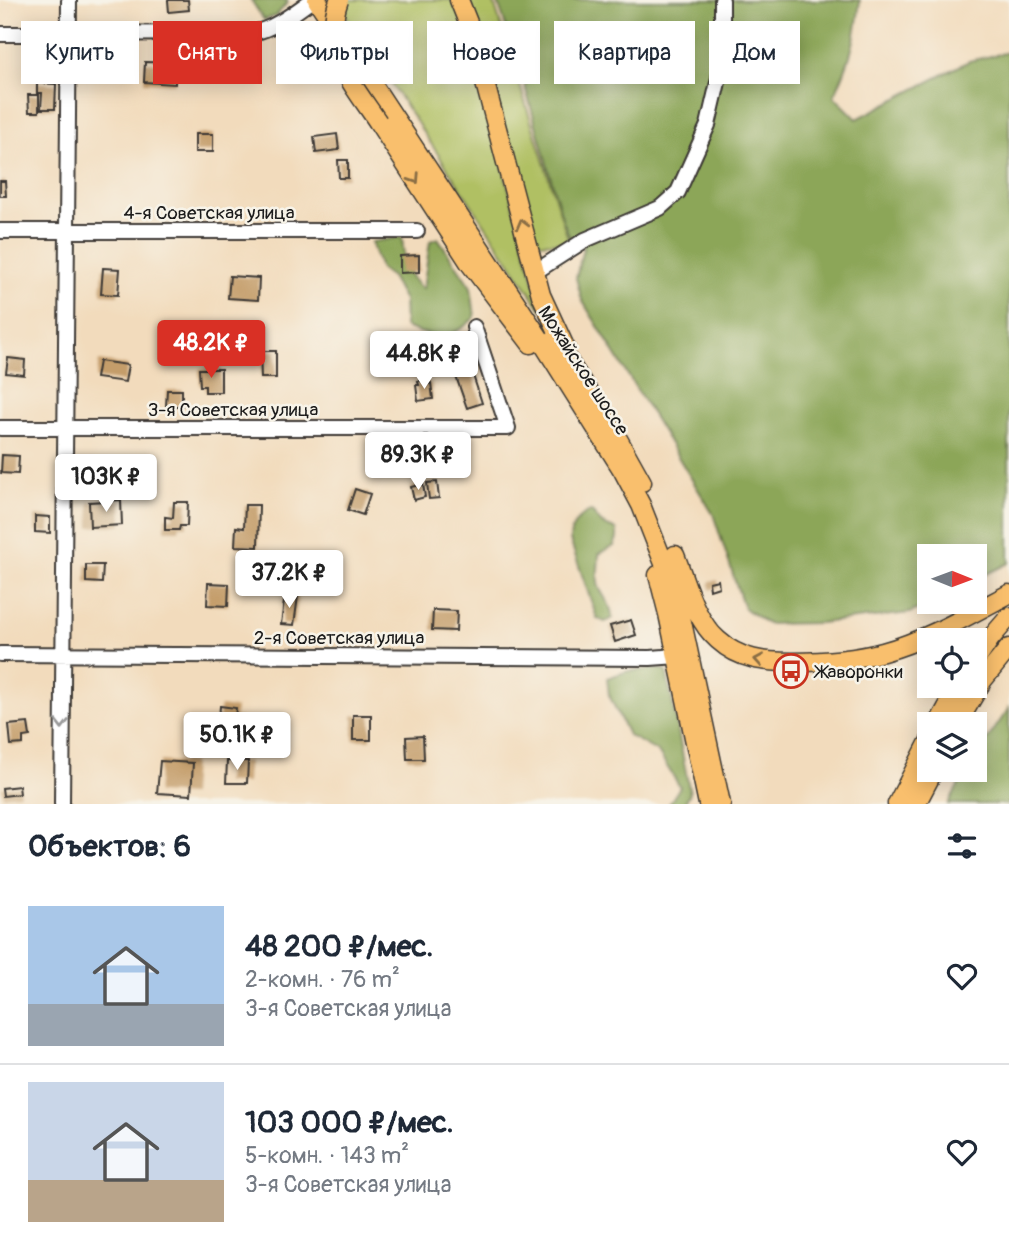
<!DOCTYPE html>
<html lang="ru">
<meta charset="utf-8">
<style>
body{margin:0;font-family:Pangolin,sans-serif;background:#f2f2f3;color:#1f2937;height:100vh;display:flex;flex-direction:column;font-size:26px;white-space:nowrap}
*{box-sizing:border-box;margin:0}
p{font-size:23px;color:#747a83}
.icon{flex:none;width:38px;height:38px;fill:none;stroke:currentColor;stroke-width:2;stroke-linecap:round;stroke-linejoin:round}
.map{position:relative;height:804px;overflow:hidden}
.sheet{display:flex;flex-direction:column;background:#fff;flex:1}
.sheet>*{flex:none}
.banner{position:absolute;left:21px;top:21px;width:968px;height:63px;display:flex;gap:14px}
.needle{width:46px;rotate:91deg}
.tools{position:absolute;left:917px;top:544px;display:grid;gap:14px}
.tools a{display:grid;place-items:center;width:70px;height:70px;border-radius:0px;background:#fff;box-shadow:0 4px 18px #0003;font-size:35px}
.price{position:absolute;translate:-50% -60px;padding:0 16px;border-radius:7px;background:#fff;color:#222;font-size:23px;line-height:46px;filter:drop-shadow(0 2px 4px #0008)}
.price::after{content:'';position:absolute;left:50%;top:42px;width:21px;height:16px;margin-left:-10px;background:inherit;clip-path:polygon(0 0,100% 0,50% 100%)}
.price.active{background:#d93025;color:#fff}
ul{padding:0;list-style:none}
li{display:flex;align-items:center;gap:21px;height:175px;padding:0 28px}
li+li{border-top:2px solid #e0e1e3}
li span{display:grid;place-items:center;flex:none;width:196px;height:140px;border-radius:0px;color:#555}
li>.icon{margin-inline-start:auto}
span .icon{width:84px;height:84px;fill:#fffc;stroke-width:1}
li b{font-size:30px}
h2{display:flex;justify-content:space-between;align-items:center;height:84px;padding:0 28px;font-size:30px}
.chip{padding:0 24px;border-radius:0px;background:#fff;box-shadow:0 4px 18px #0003;font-size:24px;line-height:63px}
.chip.active{background:#d93025;color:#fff}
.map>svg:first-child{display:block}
.green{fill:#b0c063;stroke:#666e40;stroke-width:2}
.forest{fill:#8ca659;stroke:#54613a;stroke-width:2}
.building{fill:#c49d6b}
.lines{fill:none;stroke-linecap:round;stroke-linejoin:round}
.minor-casing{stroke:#3c3934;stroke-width:18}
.major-casing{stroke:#3c3934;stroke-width:21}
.minor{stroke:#fff;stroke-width:14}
.major{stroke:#f9bf6d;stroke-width:18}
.major-bridge-casing{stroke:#3c3934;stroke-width:21;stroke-linecap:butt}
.major-bridge{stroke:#f9bf6d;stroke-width:18}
.oneway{stroke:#8a6e44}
.oneway2{stroke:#999}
.labels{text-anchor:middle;stroke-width:5;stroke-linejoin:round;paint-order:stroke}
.street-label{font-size:19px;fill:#1c1c1c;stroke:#f7f3e8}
.poi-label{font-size:19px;fill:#1c1c1c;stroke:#f7f3e8;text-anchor:start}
</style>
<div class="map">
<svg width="1009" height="804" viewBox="0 0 1009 804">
<rect width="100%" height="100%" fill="#f7f3e8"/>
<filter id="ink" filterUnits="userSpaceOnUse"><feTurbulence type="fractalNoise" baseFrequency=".0143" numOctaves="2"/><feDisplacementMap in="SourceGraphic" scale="14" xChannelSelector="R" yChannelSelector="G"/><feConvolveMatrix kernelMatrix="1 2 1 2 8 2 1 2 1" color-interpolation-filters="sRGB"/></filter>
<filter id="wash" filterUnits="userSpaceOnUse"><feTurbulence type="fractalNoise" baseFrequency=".00686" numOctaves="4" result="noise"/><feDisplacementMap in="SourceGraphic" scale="28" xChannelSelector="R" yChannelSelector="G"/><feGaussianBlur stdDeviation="1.57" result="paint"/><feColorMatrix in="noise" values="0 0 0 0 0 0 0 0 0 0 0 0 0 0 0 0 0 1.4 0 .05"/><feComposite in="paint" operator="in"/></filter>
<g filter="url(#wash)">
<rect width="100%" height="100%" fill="#f2dbbc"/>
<path class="green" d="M 349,0 L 453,0 L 462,17 L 542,311 L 343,11 Z
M 467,0 L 493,0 L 569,242 L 534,243 Z"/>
<path class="forest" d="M 251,0 L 287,0 L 288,2 L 276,16 L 264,20 Z
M 497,0 L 860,0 C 856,38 851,61 834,96 L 857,119 L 969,61 L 1009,52 L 1009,563 L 975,580 L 975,556 L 929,556 L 929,602 L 932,602 L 910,613 L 820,623 L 768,624 L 744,608 L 713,514 L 582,300 L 576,278 L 585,240 L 571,240 L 563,221 L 519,65 Z
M 402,237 C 404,258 405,276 423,289 L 430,241 L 438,238 L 471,287 L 475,317 C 451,341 435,339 405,327 L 404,300 L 391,277 L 380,269 L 371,242 Z
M 591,511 L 602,524 L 617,530 L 617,538 L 614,546 L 599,554 C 599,563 596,579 599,587 C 604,599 612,604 612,618 L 605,622 L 597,618 L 570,540 C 570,527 579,515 591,511 Z
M 659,669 L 666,670 L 690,793 L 684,804 L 669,804 L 680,787 L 658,752 L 628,735 L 609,695 L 607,678 L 628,671 Z
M 1009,708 L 1009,804 L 948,804 L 967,770 L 975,770 L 975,758 Z"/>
<g id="blocks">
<path class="building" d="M 168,0 L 188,0 L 189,10 L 169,12 Z
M 145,62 L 176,63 L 175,84 L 144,82 Z
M 37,83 L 56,84 L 55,109 L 41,109 L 42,93 L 37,93 Z
M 28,95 L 39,95 L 39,112 L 29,112 Z
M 195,134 L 213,134 L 213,152 L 195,152 Z
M 337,134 L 339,150 L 316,153 L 314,137 Z
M 338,160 L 348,160 L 348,178 L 339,178 Z
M 0,181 L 5,181 L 6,196 L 0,196 Z
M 419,255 L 419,272 L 400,273 L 400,256 Z
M 103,268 L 120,269 L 118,295 L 101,294 Z
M 230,276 L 259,278 L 258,300 L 228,298 Z
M 260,351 L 276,351 L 276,378 L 261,378 Z
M 8,358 L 25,360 L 24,375 L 6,373 Z
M 99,361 L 128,365 L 125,382 L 96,378 Z
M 469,363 L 482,403 L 467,408 L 453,368 Z
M 199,369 L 221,369 L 221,392 L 205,392 L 205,386 L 200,386 Z
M 428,380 L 428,384 L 431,383 L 433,399 L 418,401 L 416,385 L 419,385 L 418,381 Z
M 167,390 L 182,390 L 182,406 L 166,406 Z
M 2,455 L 19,456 L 18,474 L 1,473 Z
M 437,482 L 439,498 L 429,499 L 427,483 Z
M 423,484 L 425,497 L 414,500 L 411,487 Z
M 355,489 L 370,494 L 363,515 L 348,510 Z
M 121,500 L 122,525 L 90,527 L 89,502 Z
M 174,502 L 188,502 L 187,526 L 180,526 L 179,530 L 165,530 L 165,517 L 173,518 Z
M 245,505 L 259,505 L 258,547 L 235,546 L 236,527 L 244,528 Z
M 35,516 L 50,517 L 50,533 L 35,532 Z
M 86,565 L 103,565 L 102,583 L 86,582 Z
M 718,580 L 719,587 L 710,590 L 709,582 Z
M 208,583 L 229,584 L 228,606 L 207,605 Z
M 285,594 L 298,596 L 294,625 L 281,624 Z
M 433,610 L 457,611 L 456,631 L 432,630 Z
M 631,620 L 636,635 L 615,642 L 610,626 Z
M 220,706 L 236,708 L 235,717 L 242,718 L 240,735 L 225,733 L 227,718 L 219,718 Z
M 353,715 L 371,715 L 371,740 L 353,740 Z
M 28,723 L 30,736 L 23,737 L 23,744 L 11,745 L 9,725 Z
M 423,736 L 424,759 L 407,759 L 406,737 Z
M 160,761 L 193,763 L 191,795 L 157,793 Z
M 227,761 L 248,761 L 247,783 L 226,783 Z
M 19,786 L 20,794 L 3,796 L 2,788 Z"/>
</g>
</g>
<g filter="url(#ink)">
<use href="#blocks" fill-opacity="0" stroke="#3c3934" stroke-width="2"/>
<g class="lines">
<g class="minor-casing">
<path id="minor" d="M 0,34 L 252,33 C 274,29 294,13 312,0
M 0,231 L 417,231
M 535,272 L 585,240 L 660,208 L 678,192 L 708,125 L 722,65 L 722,0
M 0,428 L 508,428 L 474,327
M 0,654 L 650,658 L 678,656
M 62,804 L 69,0"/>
</g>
<g class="major-casing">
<path id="major" d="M 317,0 L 542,342 L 623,471 L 641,505 L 676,594 L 721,804
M 459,0 L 471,30 L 541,295 L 565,347
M 378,122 L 471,265 L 531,344
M 554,339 L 613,430 L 642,482
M 675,555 C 686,583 695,620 718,640 C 740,660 765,662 793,662 C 823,662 853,660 883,652 C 927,640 969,615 1009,594
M 658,575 L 668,614 L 708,804
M 975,662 L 990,639 L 1009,617
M 938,724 L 959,686
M 957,724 L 983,680 L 1009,648
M 897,804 L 929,742
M 916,804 L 934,770"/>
</g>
<use href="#minor" class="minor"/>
<use href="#major" class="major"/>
<g class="major-bridge-casing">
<path id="major-bridge" d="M 339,0 C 321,50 352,83 378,122"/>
</g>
<use href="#major-bridge" class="major-bridge"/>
</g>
<defs><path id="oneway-chevron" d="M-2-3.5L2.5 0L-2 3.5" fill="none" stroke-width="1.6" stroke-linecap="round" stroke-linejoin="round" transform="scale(1.75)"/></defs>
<g class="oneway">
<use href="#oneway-chevron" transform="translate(415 179) rotate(57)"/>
<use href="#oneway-chevron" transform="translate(522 224) rotate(-105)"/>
<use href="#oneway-chevron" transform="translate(759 660) rotate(-170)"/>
</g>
<use class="oneway2" href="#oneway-chevron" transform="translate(62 724) rotate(90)"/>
</g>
<defs>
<g id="bus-ring" transform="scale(1.75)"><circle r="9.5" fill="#f7f3e8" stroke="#c8321e" stroke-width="1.5"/><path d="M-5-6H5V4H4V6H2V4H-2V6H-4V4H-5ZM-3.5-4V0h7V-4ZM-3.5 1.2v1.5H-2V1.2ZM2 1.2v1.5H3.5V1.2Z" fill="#c8321e"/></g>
</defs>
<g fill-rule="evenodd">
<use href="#bus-ring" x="791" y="671"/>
</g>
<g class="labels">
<g class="street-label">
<text x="209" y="219">4-я Советская улица</text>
<text transform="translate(584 370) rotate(57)" y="7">Можайское шоссе</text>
<text x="233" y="416">3-я Советская улица</text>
<text x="339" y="644">2-я Советская улица</text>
</g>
<g class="poi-label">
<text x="816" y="678">Жаворонки</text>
</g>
</g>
</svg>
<div class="tools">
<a><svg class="needle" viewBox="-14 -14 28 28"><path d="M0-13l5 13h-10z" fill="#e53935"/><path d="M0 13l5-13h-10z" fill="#747a83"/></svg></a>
<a><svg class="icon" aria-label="locate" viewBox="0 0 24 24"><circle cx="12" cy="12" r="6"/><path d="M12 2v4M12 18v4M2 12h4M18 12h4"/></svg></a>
<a><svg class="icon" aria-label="layers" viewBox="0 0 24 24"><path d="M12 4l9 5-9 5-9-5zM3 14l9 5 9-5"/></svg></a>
</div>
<b class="price active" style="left:211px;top:380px">48.2K ₽</b>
<b class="price" style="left:424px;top:391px">44.8K ₽</b>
<b class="price" style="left:418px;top:492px">89.3K ₽</b>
<b class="price" style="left:106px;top:514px">103K ₽</b>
<b class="price" style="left:289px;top:610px">37.2K ₽</b>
<b class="price" style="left:237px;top:772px">50.1K ₽</b>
<div class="banner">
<a class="chip">Купить</a>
<a class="chip active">Снять</a>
<a class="chip">Фильтры</a>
<a class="chip">Новое</a>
<a class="chip">Квартира</a>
<a class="chip">Дом</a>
</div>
</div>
<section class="sheet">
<h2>Объектов: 6<svg class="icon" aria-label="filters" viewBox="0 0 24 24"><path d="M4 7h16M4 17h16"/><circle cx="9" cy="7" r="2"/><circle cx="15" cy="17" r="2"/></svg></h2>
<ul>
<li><span style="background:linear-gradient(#a9c7e8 70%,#9aa5b1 0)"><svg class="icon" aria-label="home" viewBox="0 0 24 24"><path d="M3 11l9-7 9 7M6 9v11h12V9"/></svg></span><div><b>48 200 ₽/мес.</b><p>2-комн. · 76 m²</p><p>3-я Советская улица</p></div><svg class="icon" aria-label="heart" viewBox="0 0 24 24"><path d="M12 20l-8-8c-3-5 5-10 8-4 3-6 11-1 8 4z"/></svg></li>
<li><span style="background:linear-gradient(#c9d6e8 70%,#b9a48a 0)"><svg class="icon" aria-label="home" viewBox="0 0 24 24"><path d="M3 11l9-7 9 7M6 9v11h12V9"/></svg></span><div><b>103 000 ₽/мес.</b><p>5-комн. · 143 m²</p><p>3-я Советская улица</p></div><svg class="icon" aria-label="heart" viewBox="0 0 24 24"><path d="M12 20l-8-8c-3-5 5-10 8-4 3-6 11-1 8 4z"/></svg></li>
</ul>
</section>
